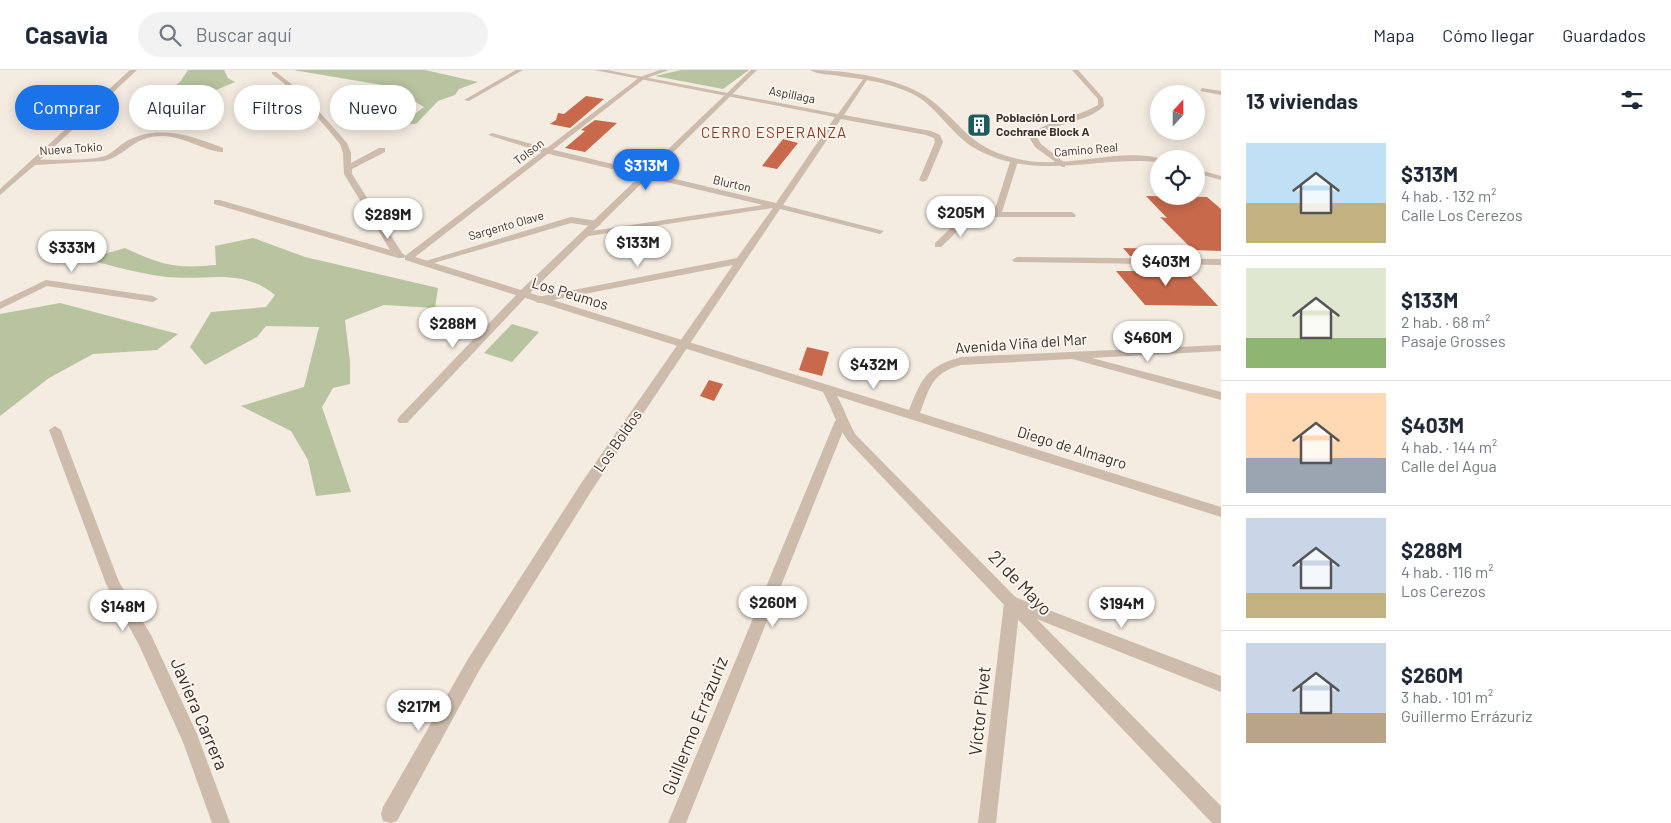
<!DOCTYPE html>
<html lang="es">
<meta charset="utf-8">
<style>
body{margin:0;font-family:Barlow,sans-serif;background:#f2f2f3;color:#1f2937;height:100vh;display:flex;flex-direction:column;font-size:19px;white-space:nowrap}
*{box-sizing:border-box;margin:0}
p{font-size:16px;color:#747a83}
.icon{flex:none;width:28px;height:28px;fill:none;stroke:currentColor;stroke-width:2;stroke-linecap:round;stroke-linejoin:round}
.map{position:relative;flex:1;overflow:hidden}
.details{display:flex;flex-direction:column;background:#fff;width:450px}
.details>*{flex:none}
.hud{position:absolute;left:15px;top:15px;width:475px;height:45px;display:flex;gap:10px}
.needle{width:32px;rotate:21deg}
.buttons{position:absolute;left:1150px;top:15px;display:grid;gap:10px}
.buttons a{display:grid;place-items:center;width:55px;height:55px;border-radius:50%;background:#fff;box-shadow:0 2px 12px #0003;font-size:25px}
.price{position:absolute;translate:-50% -42px;padding:0 11px;border-radius:18px;background:#fff;color:#222;font-size:16px;line-height:32px;filter:drop-shadow(0 1px 2px #0008)}
.price::after{content:'';position:absolute;left:50%;top:30px;width:15px;height:11px;margin-left:-8px;background:inherit;clip-path:polygon(0 0,100% 0,50% 100%)}
.price.active{background:#1a73e8;color:#fff}
ul{padding:0;list-style:none}
li{display:flex;align-items:center;gap:15px;height:125px;padding:0 25px}
li+li{border-top:1px solid #e0e1e3}
li span{display:grid;place-items:center;flex:none;width:140px;height:100px;border-radius:0px;color:#555}
li>.icon{margin-inline-start:auto}
span .icon{width:60px;height:60px;fill:#fffc;stroke-width:1}
li b{font-size:21px}
h2{display:flex;justify-content:space-between;align-items:center;height:60px;padding:0 25px;font-size:21px}
.pill{padding:0 18px;border-radius:22px;background:#fff;box-shadow:0 2px 12px #0003;font-size:18px;line-height:45px}
.pill.active{background:#1a73e8;color:#fff}
header{display:flex;align-items:center;gap:30px;box-sizing:border-box;height:70px;padding:0 25px;background:#fff;border-bottom:1px solid #e0e1e3}
header strong{font-size:24px}
nav{display:flex;gap:28px;margin-inline-start:auto;font-size:18px}
.search{width:350px;height:45px;background:#f2f2f3;display:flex;align-items:center;gap:12px;box-sizing:border-box;padding:0 18px;border-radius:28px;color:#747a83;font-size:19px}
main{display:flex;flex:1;min-height:0}
.map>svg:first-child{display:block}
.green{fill:#b8c4a0}
.building{fill:#c8694b}
.lines{fill:none;stroke-linecap:round;stroke-linejoin:round}
.minor{fill:#cdbbac;fill-rule:evenodd}
.tertiary{fill:#cdbbac;fill-rule:evenodd}
.labels{text-anchor:middle;stroke-width:4;stroke-linejoin:round;paint-order:stroke}
.far-street-label{font-size:12px;fill:#3b302b;stroke:#fbf5ee}
.far-poi-label{font-size:12px;font-weight:bold;fill:#3b302b;stroke:#fbf5ee;text-anchor:start}
.far-quarter-label{font-size:15px;letter-spacing:1px;fill:#8c3b22;stroke:#fbf5ee}
.street-label{font-size:15px;fill:#3b302b;stroke:#fbf5ee}
.near-street-label{font-size:18px;fill:#3b302b;stroke:#fbf5ee}
</style>
<header>
<strong>Casavia</strong>
<div class="search"><svg class="icon" aria-label="search" viewBox="0 0 24 24"><circle cx="10" cy="10" r="6"/><path d="M15 15l6 6"/></svg>Buscar aquí</div>
<nav><a>Mapa</a><a>Cómo llegar</a><a>Guardados</a></nav>
</header>
<main>
<div class="map">
<svg width="1221" height="753" viewBox="0 0 1221 753">
<rect width="100%" height="100%" fill="#f4ebe1"/>
<path class="green" d="M 188,0 L 224,0 L 228,8 L 235,12 L 202,26 L 186,36 L 143,40 L 180,12 Z
M 293,0 L 425,0 L 478,12 L 459,19 L 455,25 L 438,31 L 416,54 L 403,53 L 424,37 L 388,16 Z
M 681,0 L 749,0 L 723,19 L 655,6 Z
M 253,168 L 305,187 L 438,218 L 435,238 L 384,235 L 345,250 L 350,292 L 350,314 L 333,318 L 322,337 L 351,422 L 316,426 L 308,390 L 291,361 L 241,336 L 304,317 L 319,257 L 266,256 L 257,267 L 205,295 L 190,277 L 211,242 L 266,237 L 275,225 C 241,197 206,211 167,207 C 142,204 110,196 87,189 L 125,178 C 161,195 176,199 216,195 L 215,176 Z
M 60,233 L 178,264 L 157,280 L 93,284 L 49,308 L 0,346 L 0,244 Z
M 512,254 L 539,262 L 512,292 L 484,283 Z"/>
<path class="building" d="M 586,26 L 604,29 L 570,58 L 550,54 L 556,50 L 558,43 L 564,44 Z
M 595,50 L 617,53 L 585,82 L 565,78 L 585,61 L 581,60 Z
M 783,69 L 798,73 L 777,99 L 762,96 Z
M 1146,126 L 1207,127 L 1221,139 L 1221,181 L 1193,180 L 1160,147 L 1167,148 Z
M 1123,178 L 1164,179 L 1172,187 L 1130,186 Z
M 1138,196 L 1181,196 L 1218,236 L 1145,235 L 1116,201 L 1143,201 Z
M 807,277 L 829,282 L 822,306 L 799,300 Z
M 709,310 L 723,314 L 714,331 L 700,326 Z"/>
<g class="lines">
<path class="minor" d="M 130,0 L 137,0 L 40,90 C 57,89 91,91 105,86 C 113,83 119,75 127,71 C 159,54 192,66 223,78 L 223,82 C 209,83 183,66 163,66 C 132,66 128,85 104,91 L 35,95 L 0,125 L 0,119 Z
M 516,0 L 523,0 L 469,31 L 464,30 Z
M 594,0 L 607,0 L 838,44 L 864,8 L 867,10 L 844,45 L 931,61 L 940,65 L 943,72 L 927,110 L 923,112 L 919,110 L 935,72 L 934,68 L 926,65 L 841,49 L 783,135 L 884,161 L 880,164 L 780,139 L 592,420 L 480,599 L 397,751 L 391,753 L 383,751 L 381,744 L 383,737 L 468,589 L 582,412 L 733,195 L 538,233 L 533,230 L 538,227 L 737,188 L 773,138 L 582,167 L 581,165 L 585,162 L 763,135 L 545,83 L 488,65 L 492,63 L 550,79 L 776,133 L 835,47 Z
M 1072,0 L 1078,0 L 1103,28 L 1104,36 C 1086,53 1056,52 1037,67 L 1041,74 L 1065,93 L 1065,97 L 1062,97 L 1035,77 L 1029,67 C 1046,49 1077,48 1098,35 L 1098,29 Z
M 272,2 L 276,2 L 303,23 L 347,73 L 351,83 L 351,93 L 379,78 L 385,78 L 385,82 L 352,99 L 352,104 L 402,183 L 406,186 L 404,188 L 398,188 L 214,134 L 214,130 L 220,130 L 390,180 L 344,104 L 343,83 L 340,74 L 299,25 L 272,4 Z
M 1202,18 L 1221,21 L 1221,25 L 1200,21 Z
M 1011,89 L 1018,91 L 1002,142 L 1072,142 L 1076,145 L 1075,147 L 992,147 L 969,150 L 941,177 L 935,177 L 935,173 L 963,146 L 990,142 L 995,139 Z
M 571,147 L 597,151 L 601,154 L 597,157 L 571,153 L 427,195 L 421,195 L 419,193 Z
M 1017,187 L 1221,189 L 1221,195 L 1014,192 L 1012,190 Z
M 46,210 L 153,226 L 158,229 L 153,232 L 47,216 L 0,239 L 0,232 Z
M 522,222 L 526,223 L 526,227 L 407,353 L 399,353 L 397,350 L 399,347 L 518,223 Z
M 1069,282 L 1221,322 L 1221,330 L 1065,287 L 1064,285 L 1065,283 Z
M 841,347 L 847,351 L 686,753 L 668,753 L 835,351 Z
M 55,356 L 61,360 L 119,512 L 151,565 L 197,664 L 230,753 L 212,753 L 183,672 L 139,575 L 106,514 L 49,360 Z
M 1012,526 L 1221,606 L 1221,622 L 1019,542 L 996,753 L 978,753 L 1004,533 L 1007,528 Z"/>
<path class="tertiary" d="M 660,0 L 669,0 L 644,9 L 415,187 L 521,220 L 751,0 L 757,0 L 530,223 L 909,340 C 922,308 926,297 961,287 L 1221,275 L 1221,281 L 961,295 C 932,303 930,317 920,343 L 1221,437 L 1221,447 L 837,326 C 845,340 848,352 856,365 L 1221,736 L 1221,753 L 1212,753 L 848,371 C 837,355 832,339 823,322 L 405,190 L 405,186 L 640,7 Z
M 810,0 C 845,0 903,8 931,30 C 964,56 968,76 1014,88 C 1063,102 1119,76 1162,89 L 1159,89 L 1159,92 C 1095,86 1037,112 976,79 C 949,64 936,32 906,21 C 885,12 862,9 839,6 C 830,4 818,5 810,0 Z
M 1196,99 L 1221,106 L 1221,110 L 1196,103 Z"/>
</g>
<defs>
<g id="building-square" transform="scale(1.25)"><rect x="-9" y="-9" width="18" height="18" rx="4" fill="#1f5a5e" stroke="#fbf5ee"/><path d="M-4-6H4V6H1V3H-1V6H-4ZM-2.5-4.3h1.7v1.8h-1.7ZM.8-4.3h1.7v1.8H.8ZM-2.5-1h1.7V.8h-1.7ZM.8-1h1.7V.8H.8Z" fill="#fff"/></g>
</defs>
<g fill-rule="evenodd">
<use href="#building-square" x="979" y="55"/>
</g>
<g class="labels">
<g class="far-street-label">
<text transform="translate(792 25) rotate(11)" y="4">Aspillaga</text>
<text transform="translate(71 79) rotate(-4)" y="4">Nueva Tokio</text>
<text transform="translate(1086 80) rotate(-5)" y="4">Camino Real</text>
<text transform="translate(529 82) rotate(-37)" y="4">Tolson</text>
<text transform="translate(732 114) rotate(13)" y="4">Blurton</text>
<text transform="translate(506 156) rotate(-16)" y="4">Sargento Olave</text>
</g>
<g class="far-poi-label">
<text x="996" y="52">Población Lord<tspan x="996" dy="14">Cochrane Block A</tspan></text>
</g>
<g class="far-quarter-label">
<text x="774" y="68">CERRO ESPERANZA</text>
</g>
<g class="street-label">
<text transform="translate(570 224) rotate(17)" y="5">Los Peumos</text>
<text transform="translate(1021 274) rotate(-4)" y="5">Avenida Viña del Mar</text>
<text transform="translate(618 371) rotate(-55)" y="5">Los Boldos</text>
<text transform="translate(1072 378) rotate(17)" y="5">Diego de Almagro</text>
</g>
<g class="near-street-label">
<text transform="translate(1020 513) rotate(46)" y="6">21 de Mayo</text>
<text transform="translate(980 641) rotate(-84)" y="6">Víctor Pivet</text>
<text transform="translate(199 644) rotate(67)" y="6">Javiera Carrera</text>
<text transform="translate(695 656) rotate(-68)" y="6">Guillermo Errázuriz</text>
</g>
</g>
</svg>
<div class="buttons">
<a><svg class="needle" viewBox="-14 -14 28 28"><path d="M0-13l5 13h-10z" fill="#e53935"/><path d="M0 13l5-13h-10z" fill="#747a83"/></svg></a>
<a><svg class="icon" aria-label="locate" viewBox="0 0 24 24"><circle cx="12" cy="12" r="6"/><path d="M12 2v4M12 18v4M2 12h4M18 12h4"/></svg></a>
</div>
<b class="price active" style="left:646px;top:121px">$313M</b>
<b class="price" style="left:961px;top:168px">$205M</b>
<b class="price" style="left:388px;top:170px">$289M</b>
<b class="price" style="left:638px;top:198px">$133M</b>
<b class="price" style="left:72px;top:203px">$333M</b>
<b class="price" style="left:1166px;top:217px">$403M</b>
<b class="price" style="left:453px;top:279px">$288M</b>
<b class="price" style="left:1148px;top:293px">$460M</b>
<b class="price" style="left:874px;top:320px">$432M</b>
<b class="price" style="left:773px;top:558px">$260M</b>
<b class="price" style="left:1122px;top:559px">$194M</b>
<b class="price" style="left:123px;top:562px">$148M</b>
<b class="price" style="left:419px;top:662px">$217M</b>
<div class="hud">
<a class="pill active">Comprar</a>
<a class="pill">Alquilar</a>
<a class="pill">Filtros</a>
<a class="pill">Nuevo</a>
</div>
</div>
<section class="details">
<h2>13 viviendas<svg class="icon" aria-label="filters" viewBox="0 0 24 24"><path d="M4 7h16M4 17h16"/><circle cx="9" cy="7" r="2"/><circle cx="15" cy="17" r="2"/></svg></h2>
<ul>
<li><span style="background:linear-gradient(#bfe0f5 60%,#c2b280 0)"><svg class="icon" aria-label="home" viewBox="0 0 24 24"><path d="M3 11l9-7 9 7M6 9v11h12V9"/></svg></span><div><b>$313M</b><p>4 hab. · 132 m²</p><p>Calle Los Cerezos</p></div></li>
<li><span style="background:linear-gradient(#dfe7d0 70%,#8fb573 0)"><svg class="icon" aria-label="home" viewBox="0 0 24 24"><path d="M3 11l9-7 9 7M6 9v11h12V9"/></svg></span><div><b>$133M</b><p>2 hab. · 68 m²</p><p>Pasaje Grosses</p></div></li>
<li><span style="background:linear-gradient(#ffd9b3 65%,#9aa5b1 0)"><svg class="icon" aria-label="home" viewBox="0 0 24 24"><path d="M3 11l9-7 9 7M6 9v11h12V9"/></svg></span><div><b>$403M</b><p>4 hab. · 144 m²</p><p>Calle del Agua</p></div></li>
<li><span style="background:linear-gradient(#c9d6e8 75%,#c2b280 0)"><svg class="icon" aria-label="home" viewBox="0 0 24 24"><path d="M3 11l9-7 9 7M6 9v11h12V9"/></svg></span><div><b>$288M</b><p>4 hab. · 116 m²</p><p>Los Cerezos</p></div></li>
<li><span style="background:linear-gradient(#c9d6e8 70%,#b9a48a 0)"><svg class="icon" aria-label="home" viewBox="0 0 24 24"><path d="M3 11l9-7 9 7M6 9v11h12V9"/></svg></span><div><b>$260M</b><p>3 hab. · 101 m²</p><p>Guillermo Errázuriz</p></div></li>
</ul>
</section>
</main>
